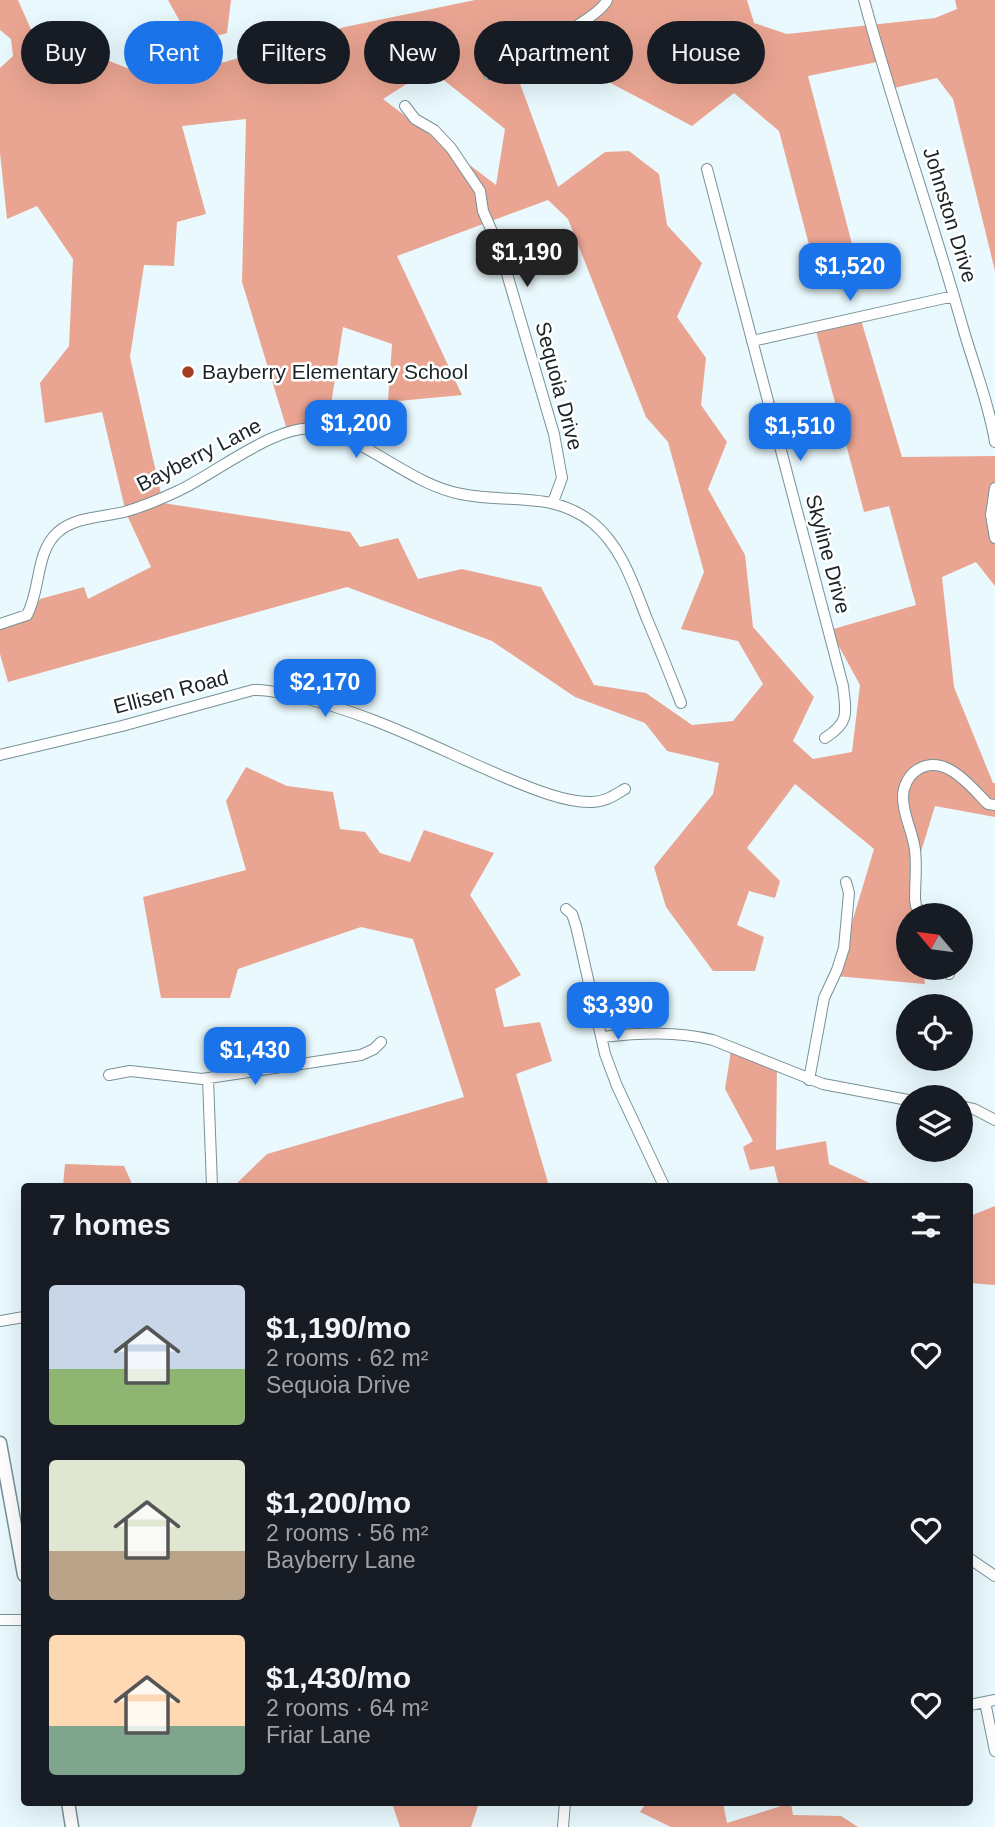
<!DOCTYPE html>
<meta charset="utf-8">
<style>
body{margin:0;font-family:Helvetica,sans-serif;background:#242831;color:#f1f3f6;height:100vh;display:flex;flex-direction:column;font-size:26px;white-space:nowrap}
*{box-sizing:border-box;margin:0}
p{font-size:23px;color:#9ea1a6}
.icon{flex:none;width:38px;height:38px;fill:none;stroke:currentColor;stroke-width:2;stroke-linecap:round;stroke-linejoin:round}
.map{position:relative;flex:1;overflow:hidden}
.panel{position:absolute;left:21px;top:1183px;width:952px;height:623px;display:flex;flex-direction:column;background:#171b24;border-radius:7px;box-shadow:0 7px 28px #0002}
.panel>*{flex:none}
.banner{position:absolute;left:21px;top:21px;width:954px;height:63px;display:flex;gap:14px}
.needle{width:46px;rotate:299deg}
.tools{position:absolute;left:896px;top:903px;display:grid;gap:14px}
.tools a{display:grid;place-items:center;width:77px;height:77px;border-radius:50%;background:#171b24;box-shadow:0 7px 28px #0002;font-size:35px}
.price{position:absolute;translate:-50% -60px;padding:0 16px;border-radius:14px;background:#1a73e8;color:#fff;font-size:23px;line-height:46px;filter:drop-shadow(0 2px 4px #0008)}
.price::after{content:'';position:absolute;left:50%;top:42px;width:21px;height:16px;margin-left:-10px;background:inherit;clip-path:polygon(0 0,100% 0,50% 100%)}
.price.on{background:#222;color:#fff}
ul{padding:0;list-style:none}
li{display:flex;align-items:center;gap:21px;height:175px;padding:0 28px}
li span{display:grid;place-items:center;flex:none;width:196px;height:140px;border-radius:7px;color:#555}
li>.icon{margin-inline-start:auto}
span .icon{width:84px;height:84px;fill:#fffc;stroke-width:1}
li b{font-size:30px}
h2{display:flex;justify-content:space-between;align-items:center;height:84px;padding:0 28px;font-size:30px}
.chip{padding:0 24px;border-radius:32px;background:#171b24;box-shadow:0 7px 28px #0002;font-size:24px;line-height:63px}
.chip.on{background:#1a73e8;color:#fff}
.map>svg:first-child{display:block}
.forest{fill:#eaa592;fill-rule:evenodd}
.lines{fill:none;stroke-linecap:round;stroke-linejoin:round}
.minor-casing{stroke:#779197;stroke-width:12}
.major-casing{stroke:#779197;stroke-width:15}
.minor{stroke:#fff;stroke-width:10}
.major{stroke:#fff;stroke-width:12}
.poi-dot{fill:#a43c21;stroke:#fff;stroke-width:2.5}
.labels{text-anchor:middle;stroke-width:5;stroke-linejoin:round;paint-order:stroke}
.street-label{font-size:21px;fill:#1a2427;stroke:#fff}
.poi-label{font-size:21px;fill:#1a2427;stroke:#fff;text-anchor:start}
</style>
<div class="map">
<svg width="995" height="1827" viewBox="0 0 995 1827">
<rect width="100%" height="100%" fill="#e9f9fd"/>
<path class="forest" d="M 0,0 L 18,0 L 48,68 L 97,56 L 142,74 L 225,62 L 345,27 L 475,0 L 747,0 L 754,23 L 787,34 L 935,18 L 957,9 L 955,0 L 995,0 L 995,271 L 953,99 L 937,78 L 890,89 L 882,61 L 808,76 L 852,244 L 812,256 L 779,131 L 734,93 L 692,126 L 567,60 L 515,70 L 558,187 L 605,152 L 629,151 L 659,174 L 667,225 L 702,263 L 677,317 L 706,358 L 701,405 L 727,442 L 708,489 L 745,555 L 753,627 L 814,697 L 793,741 L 813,759 L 852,752 L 860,685 L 830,630 L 916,605 L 889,506 L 864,512 L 816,331 L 861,320 L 902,457 L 995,456 L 995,586 L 976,562 L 942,577 L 954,687 L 993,783 L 995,783 L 995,817 L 935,806 L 913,878 L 917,915 L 908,915 L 908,968 L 923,968 L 925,984 L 836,976 L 874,849 L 795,784 L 747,848 L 780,881 L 775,898 L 749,891 L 737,925 L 764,937 L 755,971 L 713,971 L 666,907 L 654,867 L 713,794 L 719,763 L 667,751 L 645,723 L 575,697 L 492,641 L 347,587 L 8,682 L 0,654 L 0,629 L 29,620 L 40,599 L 84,587 L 88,599 L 151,567 L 126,513 L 102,412 L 45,423 L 40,383 L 69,346 L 73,259 L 37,206 L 7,219 L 0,153 L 0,68 L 13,56 L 11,39 L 0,30 ZM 430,69 L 505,129 L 496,185 L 383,99 ZM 246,119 L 242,282 L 288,433 L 327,431 L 343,327 L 392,344 L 388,402 L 462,395 L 397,256 L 548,200 L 568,219 L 646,417 L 668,442 L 704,572 L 681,629 L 738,641 L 763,684 L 733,721 L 692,725 L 646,693 L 594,685 L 541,587 L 462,569 L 418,579 L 398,538 L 360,547 L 350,532 L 163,503 L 130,357 L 144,265 L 174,266 L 177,222 L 206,214 L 182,126 Z
M 168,0 L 231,0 L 227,33 L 192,43 Z
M 246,767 L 287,786 L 333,792 L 340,829 L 365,832 L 380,853 L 410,862 L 424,830 L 494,853 L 470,895 L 521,975 L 495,989 L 504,1027 L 540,1022 L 552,1061 L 516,1074 L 549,1186 L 234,1186 L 267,1154 L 464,1097 L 413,939 L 361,927 L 238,969 L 230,998 L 161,998 L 143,897 L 246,870 L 226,801 Z
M 732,1044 L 777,1064 L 776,1150 L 826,1141 L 829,1164 L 876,1186 L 779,1186 L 774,1166 L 750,1170 L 743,1147 L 753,1141 L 725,1089 Z
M 65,1164 L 124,1166 L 133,1186 L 63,1186 Z
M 995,1206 L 995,1285 L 970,1283 L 970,1216 Z
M 392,1803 L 392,1802 L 479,1803 L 471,1827 L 400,1827 Z
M 646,1803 L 723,1803 L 727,1823 L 791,1803 L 793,1815 L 841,1816 L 858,1827 L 671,1827 L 640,1812 Z"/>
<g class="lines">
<g class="minor-casing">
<path id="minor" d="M 864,0 C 894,110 932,218 963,328 C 974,366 989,404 995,442
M 489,74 C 512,61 600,19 607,0
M 405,106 L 415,119 L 434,130 L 451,148 L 480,191 L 483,211 L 500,250 L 554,434 L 562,478 L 553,502
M 707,169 L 843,686 C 846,713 850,722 825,738
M 752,341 L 954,296
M 995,488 L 991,515 L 995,538
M 0,624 L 27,615 C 41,590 35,552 58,532 C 75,517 103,517 124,512 C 142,507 161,499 178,491 C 213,475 279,422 316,429 C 369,439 409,484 461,494 C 509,504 552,490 593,523 C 622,547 634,586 647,619 C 659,647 670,675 681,703
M 0,755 L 122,726 L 253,690 C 267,689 281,693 295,696 C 368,712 436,748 504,777 C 528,787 565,803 591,802 C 605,802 613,796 625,789
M 566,909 L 572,914 L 576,926 L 605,1054 L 617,1086 L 664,1186
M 923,915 L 916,906 L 915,899 C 915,883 917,866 915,850 C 913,832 903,816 903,797 C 903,787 908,776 917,770 C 945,752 971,787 988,804 L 995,805
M 948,968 L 949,974
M 602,1037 C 640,1033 676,1031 713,1040 L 823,1084 L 908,1100
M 109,1075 L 130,1071 L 202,1079 L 361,1055 L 374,1049 L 381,1042
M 208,1079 L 212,1186
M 809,1080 L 824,998 L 837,970 L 844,948 L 849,893 L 846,882
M 961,1106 L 974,1109 L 995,1120
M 0,1321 L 24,1317
M 970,1559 L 995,1576
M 0,1620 L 24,1620
M 985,1702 L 995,1751
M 970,1705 L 995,1700
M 563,1827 L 565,1802"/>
</g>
<g class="major-casing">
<path id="major" d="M 0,1443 L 24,1575
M 68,1802 L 72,1827"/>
</g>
<use href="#minor" class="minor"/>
<use href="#major" class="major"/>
</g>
<circle class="poi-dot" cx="188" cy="372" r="7"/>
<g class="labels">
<g class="street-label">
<text transform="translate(950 215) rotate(73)" y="7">Johnston Drive</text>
<text transform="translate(559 386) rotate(75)" y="7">Sequoia Drive</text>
<text transform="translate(199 455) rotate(-27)" y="7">Bayberry Lane</text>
<text transform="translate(828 554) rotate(75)" y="7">Skyline Drive</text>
<text transform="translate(171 692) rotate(-15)" y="7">Ellisen Road</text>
</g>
<g class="poi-label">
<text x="202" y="379">Bayberry Elementary School</text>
</g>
</g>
</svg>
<div class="tools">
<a><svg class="needle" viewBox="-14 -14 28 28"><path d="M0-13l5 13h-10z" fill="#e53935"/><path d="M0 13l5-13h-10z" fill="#9ea1a6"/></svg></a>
<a><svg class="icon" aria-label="locate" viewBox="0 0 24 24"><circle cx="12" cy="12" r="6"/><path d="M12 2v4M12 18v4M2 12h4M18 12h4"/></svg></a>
<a><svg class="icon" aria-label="layers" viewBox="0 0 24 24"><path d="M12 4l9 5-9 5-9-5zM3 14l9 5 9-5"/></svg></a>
</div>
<b class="price on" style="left:527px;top:289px">$1,190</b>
<b class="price" style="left:850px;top:303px">$1,520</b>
<b class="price" style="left:356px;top:460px">$1,200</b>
<b class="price" style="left:800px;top:463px">$1,510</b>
<b class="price" style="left:325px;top:719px">$2,170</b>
<b class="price" style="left:618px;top:1042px">$3,390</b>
<b class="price" style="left:255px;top:1087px">$1,430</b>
<div class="banner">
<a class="chip">Buy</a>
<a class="chip on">Rent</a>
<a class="chip">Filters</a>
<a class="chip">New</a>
<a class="chip">Apartment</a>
<a class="chip">House</a>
</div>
<section class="panel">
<h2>7 homes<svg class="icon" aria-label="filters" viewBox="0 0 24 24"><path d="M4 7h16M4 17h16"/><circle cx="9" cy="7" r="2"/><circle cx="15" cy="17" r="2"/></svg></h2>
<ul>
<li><span style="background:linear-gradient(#c9d6e8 60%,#8fb573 0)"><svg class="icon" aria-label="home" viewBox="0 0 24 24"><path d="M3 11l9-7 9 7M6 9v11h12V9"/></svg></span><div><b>$1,190/mo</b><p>2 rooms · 62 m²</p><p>Sequoia Drive</p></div><svg class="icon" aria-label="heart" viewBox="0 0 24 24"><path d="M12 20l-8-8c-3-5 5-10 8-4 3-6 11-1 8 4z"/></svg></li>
<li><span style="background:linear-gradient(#dfe7d0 65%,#b9a48a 0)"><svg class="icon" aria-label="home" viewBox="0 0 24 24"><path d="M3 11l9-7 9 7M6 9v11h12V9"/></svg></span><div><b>$1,200/mo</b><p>2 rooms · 56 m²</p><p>Bayberry Lane</p></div><svg class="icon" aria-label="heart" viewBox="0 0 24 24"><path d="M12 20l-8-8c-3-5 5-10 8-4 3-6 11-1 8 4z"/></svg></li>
<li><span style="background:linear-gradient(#ffd9b3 65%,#7fa58c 0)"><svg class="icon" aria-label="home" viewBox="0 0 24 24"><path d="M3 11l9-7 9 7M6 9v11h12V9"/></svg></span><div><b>$1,430/mo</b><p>2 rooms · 64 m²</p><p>Friar Lane</p></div><svg class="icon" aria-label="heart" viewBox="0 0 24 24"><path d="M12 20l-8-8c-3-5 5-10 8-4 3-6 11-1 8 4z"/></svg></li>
</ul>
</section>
</div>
